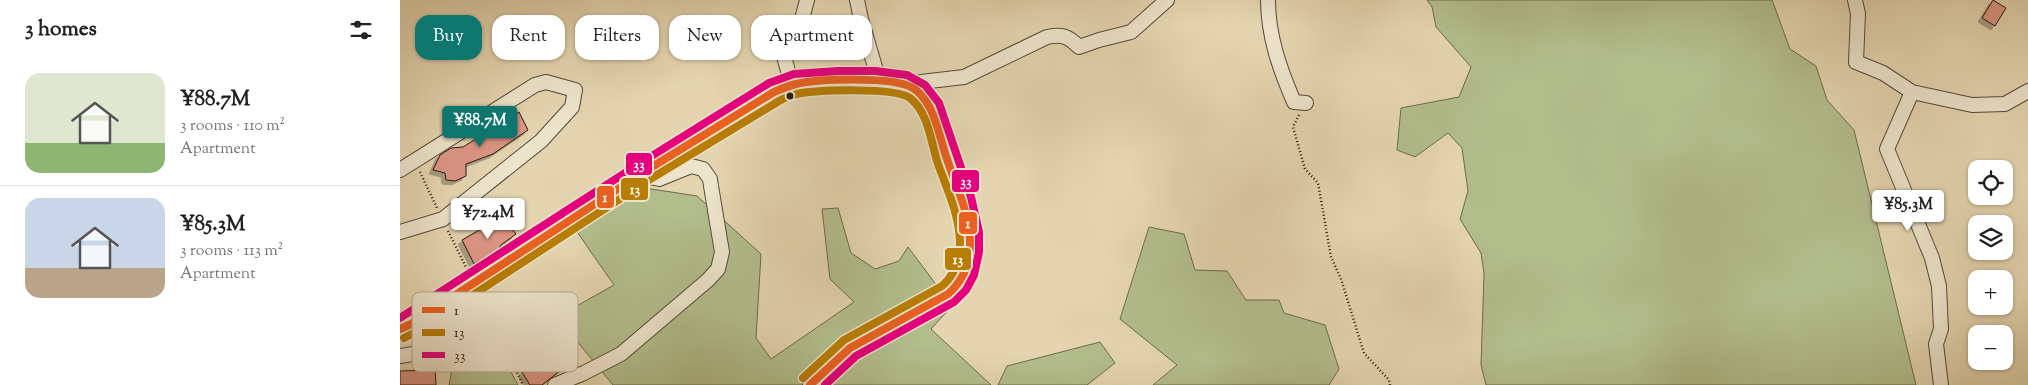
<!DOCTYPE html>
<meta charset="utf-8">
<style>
body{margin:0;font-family:"Sorts Mill Goudy",serif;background:#f2f2f2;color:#202124;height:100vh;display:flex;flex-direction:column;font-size:19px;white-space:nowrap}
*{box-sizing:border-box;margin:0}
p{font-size:16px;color:#757577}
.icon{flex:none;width:28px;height:28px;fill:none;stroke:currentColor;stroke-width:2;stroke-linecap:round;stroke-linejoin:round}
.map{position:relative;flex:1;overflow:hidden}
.panel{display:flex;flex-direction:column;background:#fff;width:400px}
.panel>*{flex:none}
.banner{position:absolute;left:15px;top:15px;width:475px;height:45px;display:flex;gap:10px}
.controls{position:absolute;left:1568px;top:160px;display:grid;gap:10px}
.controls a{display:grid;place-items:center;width:45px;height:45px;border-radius:10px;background:#fff;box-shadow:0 1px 4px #0004;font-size:25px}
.price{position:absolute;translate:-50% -42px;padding:0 11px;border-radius:5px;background:#fff;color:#222;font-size:16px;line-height:32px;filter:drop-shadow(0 1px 2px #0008)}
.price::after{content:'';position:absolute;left:50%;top:30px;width:15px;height:11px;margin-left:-8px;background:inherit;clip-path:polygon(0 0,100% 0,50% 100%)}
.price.selected{background:#0f766e;color:#fff}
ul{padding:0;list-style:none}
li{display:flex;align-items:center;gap:15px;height:125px;padding:0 25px}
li+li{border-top:1px solid #e0e0e0}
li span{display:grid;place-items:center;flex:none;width:140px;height:100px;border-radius:15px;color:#555}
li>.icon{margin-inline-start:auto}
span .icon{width:60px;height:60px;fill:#fffc;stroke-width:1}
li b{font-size:21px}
h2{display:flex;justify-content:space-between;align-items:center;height:60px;padding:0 25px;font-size:21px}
.chip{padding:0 18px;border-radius:15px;background:#fff;box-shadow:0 1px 4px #0004;font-size:18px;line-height:45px}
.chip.selected{background:#0f766e;color:#fff}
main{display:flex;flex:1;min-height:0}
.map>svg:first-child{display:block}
.green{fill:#b2bd8c;stroke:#6b6c4e}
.building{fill:#de9686;stroke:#241c11;filter:url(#shadow)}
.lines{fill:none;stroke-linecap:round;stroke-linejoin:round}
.minor-casing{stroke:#544a39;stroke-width:16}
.path{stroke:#241c11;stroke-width:2.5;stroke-dasharray:1 2.5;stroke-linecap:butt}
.minor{stroke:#ede4cc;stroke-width:14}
.bus-1-casing{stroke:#ede4cc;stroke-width:11}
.bus-2-casing{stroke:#ede4cc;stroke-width:11}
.bus-3-casing{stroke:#ede4cc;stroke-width:11}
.bus-1{stroke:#e86121;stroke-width:8}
.bus-2{stroke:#b87d05;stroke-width:8}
.bus-3{stroke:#e5007d;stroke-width:8}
.bus-dot{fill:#241c11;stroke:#ede4cc;stroke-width:2}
.key{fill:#ede4cc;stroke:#b1a894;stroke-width:1}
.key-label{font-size:14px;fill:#241c11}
.line-badge{stroke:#ede4cc;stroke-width:2}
.badge-label{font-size:14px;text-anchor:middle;font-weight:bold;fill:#fff}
</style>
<main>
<section class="panel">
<h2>3 homes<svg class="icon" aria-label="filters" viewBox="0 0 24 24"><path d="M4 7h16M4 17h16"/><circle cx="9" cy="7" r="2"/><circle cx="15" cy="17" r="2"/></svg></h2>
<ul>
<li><span style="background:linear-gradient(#dfe7d0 70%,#8fb573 0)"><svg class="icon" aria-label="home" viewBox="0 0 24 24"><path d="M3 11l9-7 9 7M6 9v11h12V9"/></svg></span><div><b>¥88.7M</b><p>3 rooms · 110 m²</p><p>Apartment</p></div></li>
<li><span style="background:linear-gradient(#c9d6e8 70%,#b9a48a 0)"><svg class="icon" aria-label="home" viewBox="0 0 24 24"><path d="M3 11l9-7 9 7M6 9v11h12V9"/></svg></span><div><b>¥85.3M</b><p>3 rooms · 113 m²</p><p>Apartment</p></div></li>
</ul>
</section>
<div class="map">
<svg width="1628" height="385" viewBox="0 0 1628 385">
<defs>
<filter id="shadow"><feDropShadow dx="-4" dy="4" stdDeviation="0" flood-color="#0004"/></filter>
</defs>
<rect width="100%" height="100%" fill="#e4d5b0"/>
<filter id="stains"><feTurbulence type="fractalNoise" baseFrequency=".004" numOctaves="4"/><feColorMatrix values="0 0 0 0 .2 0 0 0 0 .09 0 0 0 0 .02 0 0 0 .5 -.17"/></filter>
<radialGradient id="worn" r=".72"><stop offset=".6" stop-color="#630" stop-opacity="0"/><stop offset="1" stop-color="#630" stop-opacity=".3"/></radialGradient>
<path class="green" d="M 1027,0 L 1372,0 L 1390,49 L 1416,66 L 1427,100 L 1454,130 L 1516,385 L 1086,385 L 1081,365 L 1084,273 L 1081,253 L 1060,219 L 1068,191 L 1062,148 L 1048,133 L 1015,157 L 997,150 L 1001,108 L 1059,97 L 1071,67 L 1036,27 L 1032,7 Z
M 245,188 L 297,196 L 361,254 L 356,338 L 371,359 L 454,302 L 430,279 L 422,209 L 438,208 L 451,253 L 475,269 L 499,261 L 508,247 L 552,306 L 531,329 L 591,385 L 213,385 L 157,317 L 214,285 L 175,229 Z
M 749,227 L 784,234 L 795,270 L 827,271 L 846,300 L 879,300 L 884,313 L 925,325 L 939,369 L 929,385 L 753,385 L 777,365 L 720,319 Z
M 89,331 L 118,385 L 49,385 L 52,369 L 63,358 L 58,338 Z
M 700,342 L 715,363 L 687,385 L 598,385 L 607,366 Z"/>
<path class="building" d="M 1593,0 L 1606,8 L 1595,26 L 1582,18 Z
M 119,112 L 128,130 L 93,154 L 66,164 L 66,176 L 55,181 L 46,180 L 45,173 L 33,170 L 40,155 L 51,148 L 63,147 Z
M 102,217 L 116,234 L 101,245 L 99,249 L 74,264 L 62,240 Z
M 127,333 L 146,355 L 160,346 L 171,362 L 142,385 L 130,385 L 122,372 L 126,369 L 109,349 Z
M 35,370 L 36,385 L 0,385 L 0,371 Z"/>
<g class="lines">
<g class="minor-casing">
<path id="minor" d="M 457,0 L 461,19 L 479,81
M 868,0 C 868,36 880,70 894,102 L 906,103
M 1455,0 L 1458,14 L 1456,62 L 1483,73 L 1512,92 L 1572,105 L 1605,104 L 1628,91
M 390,86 C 390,68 382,60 383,44 L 393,39 L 401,23 L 407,0
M 511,86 L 521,82 L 564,77 L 647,37 C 662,34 668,36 679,47 L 699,40 L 731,32 L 767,0
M 1512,92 L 1487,149 L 1532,258 L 1539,286 L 1541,329 L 1536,344 L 1541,385
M 0,170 L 135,85 L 146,82 L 175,90 L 172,107 L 141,141 L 43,219 L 0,232
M 0,329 L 11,324 L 247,170 L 374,92 C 381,89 388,86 396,84 C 416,81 498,77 513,88 C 520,93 526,100 530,108 C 538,124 542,142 547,159 C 556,185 570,215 570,243 C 569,263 564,282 548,294 L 450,348 L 410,385
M 0,356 L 19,353
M 155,385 L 184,373 L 221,354 L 308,280 L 318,269 L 322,252 L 311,186 L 310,179 L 303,169 L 291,166 L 259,179 L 254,178 L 247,170"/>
</g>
<path class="path" d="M 899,115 L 893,127 L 905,169 L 918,183 L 931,257 L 941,279 L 964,353 L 989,380 L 990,385
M 20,172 L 37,208
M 48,231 L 68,271
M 79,294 L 123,385"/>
<use href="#minor" class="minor"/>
<g class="bus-1-casing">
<path id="bus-1" d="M 0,329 L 11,324 L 247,170 L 374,92 C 381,89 388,86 396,84 C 419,79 493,76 513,88 C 520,92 526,101 530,108 C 538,124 541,142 547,159 C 556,186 570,214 570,243 C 570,263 563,281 548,294 L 450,348 L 410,385"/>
</g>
<g class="bus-2-casing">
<path id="bus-2" d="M 4,338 L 16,332 L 252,178 L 379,101 C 384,98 390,96 397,94 C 416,90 495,87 510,98 C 529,113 531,143 538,164 C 547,189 559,214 560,241 C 560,258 555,275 542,286 L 444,340 L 403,378"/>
</g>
<g class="bus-3-casing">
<path id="bus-3" d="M 0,318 L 242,162 L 369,83 L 394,74 L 438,71 L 475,71 L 507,75 L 525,85 L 539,103 L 571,197 L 579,232 L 579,252 L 574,275 L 566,290 L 554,302 L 456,356 L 425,385"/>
</g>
<use href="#bus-1" class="bus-1"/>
<use href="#bus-2" class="bus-2"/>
<use href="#bus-3" class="bus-3"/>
</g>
<circle class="bus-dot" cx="390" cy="96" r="4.5"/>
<rect x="12" y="292" width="166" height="80" rx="8" class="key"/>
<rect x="22" y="307" width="23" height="6" fill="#e86121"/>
<rect x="22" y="329" width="23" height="7" fill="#b87d05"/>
<rect x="22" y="352" width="23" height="6" fill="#e5007d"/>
<g class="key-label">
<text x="54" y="315">1</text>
<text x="54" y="337">13</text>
<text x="54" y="360">33</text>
</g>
<g class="line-badge">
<rect x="225" y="152" width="28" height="24" rx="5" fill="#e5007d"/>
<rect x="551" y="169" width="29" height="24" rx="5" fill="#e5007d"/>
<rect x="220" y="177" width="29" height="24" rx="5" fill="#b87d05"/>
<rect x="196" y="185" width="19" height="24" rx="5" fill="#e86121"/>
<rect x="558" y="211" width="20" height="24" rx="5" fill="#e86121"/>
<rect x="544" y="247" width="28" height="24" rx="5" fill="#b87d05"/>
</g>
<g class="badge-label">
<text x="239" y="169">33</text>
<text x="566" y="186">33</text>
<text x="235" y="194">13</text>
<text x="205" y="202">1</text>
<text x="568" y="228">1</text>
<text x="558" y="264">13</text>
</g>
<rect width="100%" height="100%" filter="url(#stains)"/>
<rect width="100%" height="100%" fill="url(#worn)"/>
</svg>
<div class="controls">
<a><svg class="icon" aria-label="locate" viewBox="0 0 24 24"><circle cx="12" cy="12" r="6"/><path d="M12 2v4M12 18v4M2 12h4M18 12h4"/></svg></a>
<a><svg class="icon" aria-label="layers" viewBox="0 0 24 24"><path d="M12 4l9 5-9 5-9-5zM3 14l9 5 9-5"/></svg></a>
<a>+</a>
<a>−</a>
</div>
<b class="price selected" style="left:80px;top:148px">¥88.7M</b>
<b class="price" style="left:1508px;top:232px">¥85.3M</b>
<b class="price" style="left:88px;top:240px">¥72.4M</b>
<div class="banner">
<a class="chip selected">Buy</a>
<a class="chip">Rent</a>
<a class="chip">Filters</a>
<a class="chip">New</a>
<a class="chip">Apartment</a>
</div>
</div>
</main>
